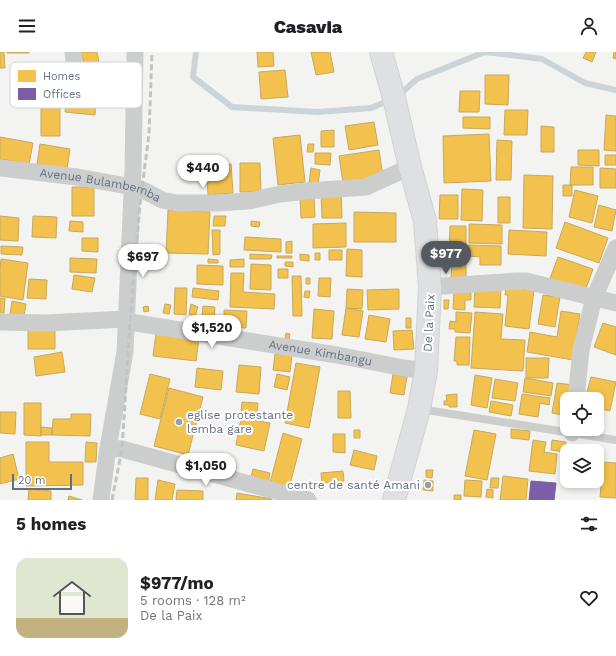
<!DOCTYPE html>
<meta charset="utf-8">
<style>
body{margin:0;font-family:"Work Sans",sans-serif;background:#f2f2f2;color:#202124;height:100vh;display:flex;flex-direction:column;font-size:15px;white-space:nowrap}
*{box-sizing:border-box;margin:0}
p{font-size:13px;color:#757577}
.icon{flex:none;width:22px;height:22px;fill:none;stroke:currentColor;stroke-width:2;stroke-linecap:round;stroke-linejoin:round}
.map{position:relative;height:448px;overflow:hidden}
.drawer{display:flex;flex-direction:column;background:#fff;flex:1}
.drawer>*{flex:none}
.tools{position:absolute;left:560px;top:340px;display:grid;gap:8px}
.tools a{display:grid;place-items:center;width:44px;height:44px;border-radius:8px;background:#fff;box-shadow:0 2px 6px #0003;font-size:20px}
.scale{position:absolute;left:12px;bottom:10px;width:60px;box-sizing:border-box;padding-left:4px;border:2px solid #617183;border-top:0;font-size:11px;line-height:14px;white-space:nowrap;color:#617183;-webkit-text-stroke:3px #fff;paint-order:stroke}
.price{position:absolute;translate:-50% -34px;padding:0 9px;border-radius:14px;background:#fff;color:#222;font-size:13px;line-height:26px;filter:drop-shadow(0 1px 2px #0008)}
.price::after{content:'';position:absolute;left:50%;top:24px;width:12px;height:9px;margin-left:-6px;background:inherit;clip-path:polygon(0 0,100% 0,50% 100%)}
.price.selected{background:#545a60;color:#fff}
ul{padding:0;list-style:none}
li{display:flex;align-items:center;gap:12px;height:100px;padding:0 16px}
li span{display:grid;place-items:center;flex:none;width:112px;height:80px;border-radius:12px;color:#555}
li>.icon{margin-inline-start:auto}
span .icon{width:48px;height:48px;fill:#fffc;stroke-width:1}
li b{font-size:17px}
h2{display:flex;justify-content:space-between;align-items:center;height:48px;padding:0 16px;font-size:17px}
header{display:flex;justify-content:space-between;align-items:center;height:52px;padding:0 16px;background:#fff;font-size:18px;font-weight:800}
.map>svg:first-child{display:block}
.homes{fill:#f2c14e;stroke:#c6a95e}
.offices{fill:#7b5ea7;stroke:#73649c}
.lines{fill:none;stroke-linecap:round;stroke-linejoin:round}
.stream{stroke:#ccd4d7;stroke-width:6}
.secondary-casing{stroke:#d1d2d2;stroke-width:24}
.lane{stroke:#cccece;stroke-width:8}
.street{stroke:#cccece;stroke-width:17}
.secondary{stroke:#dfe0e1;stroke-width:22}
.rail{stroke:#c2c4c4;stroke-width:3;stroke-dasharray:6 3;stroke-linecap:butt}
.poi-dot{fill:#949faa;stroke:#fff;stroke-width:1.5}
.labels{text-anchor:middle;stroke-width:4;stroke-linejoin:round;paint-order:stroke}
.street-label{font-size:12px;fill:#617183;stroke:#fff}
.poi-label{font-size:12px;fill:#617183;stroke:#fff;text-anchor:start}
.key{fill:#fff;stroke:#d0d4da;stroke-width:1}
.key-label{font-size:11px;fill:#617183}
</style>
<header><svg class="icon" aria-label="menu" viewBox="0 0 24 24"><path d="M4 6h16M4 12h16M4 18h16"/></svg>Casavia<svg class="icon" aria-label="person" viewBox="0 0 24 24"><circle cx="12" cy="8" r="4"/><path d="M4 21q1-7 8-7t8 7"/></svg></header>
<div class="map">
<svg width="616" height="448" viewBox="0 0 616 448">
<rect width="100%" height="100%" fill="#f3f4f1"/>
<path class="homes" d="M 0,0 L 4,0 L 5,16 L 0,16 Z
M 7,0 L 29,0 L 29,1 L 7,1 Z
M 81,0 L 97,0 L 100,15 L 86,19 Z
M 257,0 L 273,0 L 274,14 L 258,15 Z
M 311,0 L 330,0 L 334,20 L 316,23 Z
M 586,0 L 596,0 L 592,10 L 583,6 Z
M 614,0 L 616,0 L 616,7 L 613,6 Z
M 285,18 L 288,45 L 261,47 L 259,20 Z
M 485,23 L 509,23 L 508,53 L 485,52 Z
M 460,39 L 480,39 L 479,60 L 459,60 Z
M 67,42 L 96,45 L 95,63 L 65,60 Z
M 41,53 L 60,53 L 60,84 L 41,84 Z
M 505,58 L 528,58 L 527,83 L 504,83 Z
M 606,63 L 616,64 L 616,99 L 604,98 Z
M 463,65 L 490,65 L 490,77 L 463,76 Z
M 374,70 L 378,93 L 349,98 L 345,74 Z
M 541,74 L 554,75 L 554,100 L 541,100 Z
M 334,78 L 334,95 L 321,95 L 321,79 Z
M 489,82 L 491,129 L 444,131 L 443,84 Z
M 300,83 L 305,130 L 278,133 L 273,86 Z
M 0,85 L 33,91 L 29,112 L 0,107 Z
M 497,88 L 512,89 L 511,128 L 496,128 Z
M 40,92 L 70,97 L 67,117 L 37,112 Z
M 308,92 L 314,92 L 313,100 L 307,100 Z
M 379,98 L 383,125 L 343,131 L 339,104 Z
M 578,98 L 599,98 L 599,114 L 578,113 Z
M 315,101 L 331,101 L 330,113 L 315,112 Z
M 605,103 L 616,103 L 616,113 L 605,113 Z
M 240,111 L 260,111 L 261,140 L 240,140 Z
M 231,112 L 233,141 L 208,143 L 206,114 Z
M 571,115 L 593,115 L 593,133 L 570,133 Z
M 311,116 L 320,118 L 318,132 L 309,131 Z
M 600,116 L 616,117 L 616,136 L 600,136 Z
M 524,123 L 553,124 L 552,177 L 523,176 Z
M 563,133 L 572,133 L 572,144 L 563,144 Z
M 72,135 L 94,135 L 94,164 L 72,164 Z
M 462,137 L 483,138 L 482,169 L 461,168 Z
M 575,138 L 598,144 L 592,171 L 569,165 Z
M 341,139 L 342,166 L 322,166 L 321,140 Z
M 440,143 L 458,143 L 458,167 L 439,167 Z
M 314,144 L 315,165 L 301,166 L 300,145 Z
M 498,145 L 510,145 L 510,171 L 498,171 Z
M 599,153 L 616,158 L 612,179 L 594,175 Z
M 168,158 L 210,160 L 208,202 L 166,201 Z
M 354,160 L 396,161 L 396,190 L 354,190 Z
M 0,164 L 19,166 L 18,189 L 0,188 Z
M 33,164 L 57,165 L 56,186 L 32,185 Z
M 214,164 L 226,164 L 225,174 L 213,174 Z
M 70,169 L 83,170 L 83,180 L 69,179 Z
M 251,169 L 260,170 L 259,175 L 251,174 Z
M 565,170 L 608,186 L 599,211 L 556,196 Z
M 346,171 L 346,195 L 313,196 L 313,172 Z
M 469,172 L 502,173 L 502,192 L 469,191 Z
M 450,174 L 466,174 L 466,199 L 449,199 Z
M 212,178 L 220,178 L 220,202 L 213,203 Z
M 509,178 L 547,180 L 546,204 L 508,202 Z
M 245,185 L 281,187 L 281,200 L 244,198 Z
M 82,186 L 98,186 L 98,200 L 82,199 Z
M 292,189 L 292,201 L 286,201 L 286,190 Z
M 468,193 L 501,194 L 501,213 L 480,213 L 480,205 L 468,204 Z
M 1,194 L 23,195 L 22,203 L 1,202 Z
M 347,197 L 362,198 L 362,225 L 346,224 Z
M 329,198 L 342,198 L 342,208 L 329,208 Z
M 315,201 L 320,201 L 320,208 L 315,208 Z
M 250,202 L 272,203 L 271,207 L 250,207 Z
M 300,202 L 309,203 L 309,209 L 300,208 Z
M 452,203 L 466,203 L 466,228 L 451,228 Z
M 277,204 L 292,204 L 292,206 L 277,206 Z
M 558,205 L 593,217 L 584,242 L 549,229 Z
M 70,206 L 97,207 L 96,221 L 70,220 Z
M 1,207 L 28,211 L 23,248 L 0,244 L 0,217 Z
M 208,207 L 218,208 L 218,211 L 208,211 Z
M 244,207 L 244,215 L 230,215 L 230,208 Z
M 285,210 L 293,210 L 293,215 L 285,214 Z
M 251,212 L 271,213 L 271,238 L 250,237 Z
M 197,213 L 223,214 L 223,233 L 197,232 Z
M 278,217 L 288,217 L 288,226 L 278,226 Z
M 231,221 L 244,221 L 243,240 L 275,242 L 274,257 L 230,255 Z
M 74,223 L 95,226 L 92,240 L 72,237 Z
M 292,224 L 301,224 L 302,264 L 293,264 Z
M 306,226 L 310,226 L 310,232 L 306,232 Z
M 319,226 L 331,226 L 330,245 L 318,244 Z
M 29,227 L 47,228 L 46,247 L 27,246 Z
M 506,235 L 534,238 L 529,277 L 505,274 L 508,243 L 505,243 Z
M 175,236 L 187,236 L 186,263 L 174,262 Z
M 193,236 L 219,239 L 218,248 L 192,245 Z
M 475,236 L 501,237 L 500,256 L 474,255 Z
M 347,237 L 363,238 L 362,257 L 346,256 Z
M 399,237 L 399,257 L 368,258 L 367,238 Z
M 454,237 L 471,238 L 471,248 L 465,248 L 465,258 L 453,257 Z
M 305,239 L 310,239 L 309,246 L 304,245 Z
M 543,243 L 560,245 L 555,275 L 538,272 Z
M 0,246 L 5,246 L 4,261 L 0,261 Z
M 444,248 L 449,248 L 448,257 L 444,257 Z
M 12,249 L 26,252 L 24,264 L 10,262 Z
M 165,252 L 171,253 L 169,262 L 163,261 Z
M 191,252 L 198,255 L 195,264 L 189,262 Z
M 148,254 L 149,259 L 144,260 L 143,255 Z
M 203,254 L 215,255 L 214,267 L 202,266 Z
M 346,256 L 363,259 L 359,285 L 342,283 Z
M 314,257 L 334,259 L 332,287 L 312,286 Z
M 224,258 L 247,259 L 246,276 L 224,275 Z
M 561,259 L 580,262 L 573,308 L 527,300 L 530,280 L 557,285 Z
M 456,260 L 472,261 L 470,281 L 455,280 L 455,277 L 449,277 L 450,269 L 456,270 Z
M 475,260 L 503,262 L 501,287 L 525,288 L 523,319 L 471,316 Z
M 369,263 L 390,267 L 386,290 L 365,287 Z
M 406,266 L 411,266 L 411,276 L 406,276 Z
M 603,271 L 616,275 L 616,303 L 594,295 Z
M 55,276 L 55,297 L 28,297 L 28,277 Z
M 412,278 L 414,297 L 394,298 L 393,279 Z
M 156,281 L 199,286 L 196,309 L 153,304 Z
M 286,281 L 290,282 L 289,287 L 285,287 Z
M 456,285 L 470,285 L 469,313 L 457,313 L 457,309 L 454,309 Z
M 62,300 L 65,320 L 36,324 L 34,305 Z
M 275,302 L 292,303 L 290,320 L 273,318 Z
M 526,306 L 549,306 L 548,326 L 526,326 Z
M 296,311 L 320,315 L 309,376 L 285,371 Z
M 239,313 L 261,315 L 259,342 L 236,340 Z
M 197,316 L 223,319 L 221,338 L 195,335 Z
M 150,322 L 170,327 L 160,367 L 140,362 Z
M 277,322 L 290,325 L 287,338 L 274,335 Z
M 393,322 L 407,325 L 404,343 L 390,341 Z
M 475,323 L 492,326 L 487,356 L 471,353 Z
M 591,325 L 616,330 L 610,359 L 597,356 L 597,347 L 585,347 Z
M 525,326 L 553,331 L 551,344 L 523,340 Z
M 495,327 L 518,331 L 515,349 L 492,346 Z
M 557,331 L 574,333 L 571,347 L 567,347 L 567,374 L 561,373 L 562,363 L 552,361 Z
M 169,336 L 203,345 L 188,403 L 154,394 Z
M 338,339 L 350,339 L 351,366 L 338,366 Z
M 457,342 L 457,355 L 449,355 L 449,353 L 444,353 L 444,349 L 447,349 L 446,343 Z
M 522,342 L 550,346 L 549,353 L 540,351 L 538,365 L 519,362 Z
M 491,349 L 513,353 L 511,364 L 489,360 Z
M 242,350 L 258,351 L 257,362 L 241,360 Z
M 24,351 L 41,351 L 41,384 L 24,383 Z
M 0,360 L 16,360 L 15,382 L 0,381 Z
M 71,362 L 91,362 L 90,384 L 52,383 L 53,367 L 71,367 Z
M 241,366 L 270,371 L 264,399 L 236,393 Z
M 41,375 L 52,376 L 52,383 L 41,383 Z
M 511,377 L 530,379 L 529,388 L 511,386 Z
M 354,378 L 360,378 L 360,386 L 354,386 Z
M 474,378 L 496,382 L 487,428 L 465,424 Z
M 283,381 L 302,387 L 289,436 L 270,431 Z
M 333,382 L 345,382 L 345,401 L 333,400 Z
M 533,388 L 546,390 L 544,400 L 557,402 L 555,422 L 529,419 Z
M 552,388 L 566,390 L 564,400 L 551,398 Z
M 26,390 L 49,390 L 49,410 L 83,410 L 83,433 L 26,434 Z
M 86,390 L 97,391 L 96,410 L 85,410 Z
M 574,393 L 591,394 L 591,399 L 574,399 Z
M 354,398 L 377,404 L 374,418 L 350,413 Z
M 13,402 L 19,427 L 0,432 L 0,406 Z
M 603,410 L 616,411 L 616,446 L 600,445 Z
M 253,417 L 270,421 L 268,432 L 250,428 Z
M 426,418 L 433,418 L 432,426 L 426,425 Z
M 343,419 L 344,429 L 322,431 L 321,421 Z
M 503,424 L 528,427 L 526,448 L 500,448 Z
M 136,426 L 148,426 L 148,448 L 135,448 Z
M 491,426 L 499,426 L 498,436 L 490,436 Z
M 158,428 L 175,432 L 172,448 L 155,448 Z
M 424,428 L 433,429 L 433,439 L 423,438 Z
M 465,428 L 482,429 L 481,445 L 464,444 Z
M 29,437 L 51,439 L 51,448 L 28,448 Z
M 487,437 L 493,438 L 493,446 L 486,445 Z
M 177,438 L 203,439 L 203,448 L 176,448 Z
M 237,441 L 272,447 L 271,448 L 236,448 Z
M 454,443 L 461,443 L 461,448 L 454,448 Z
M 69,444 L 82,448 L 68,448 Z"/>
<path class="offices" d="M 531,429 L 556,431 L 554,448 L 529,448 Z"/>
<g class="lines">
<path class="stream" d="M 196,0 L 193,25 L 232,55 L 318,60 L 371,56 L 390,48
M 398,44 L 417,27 L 485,0 L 542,7 L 585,31 L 616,38"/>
<g class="secondary-casing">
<path id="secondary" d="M 381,0 L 394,46 L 410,115 L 425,169 L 430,235 L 426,319 L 419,357 L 394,448"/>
</g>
<path class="lane" d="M 420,357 L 616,388"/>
<g class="street">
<path d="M 73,0 L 77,35"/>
<path id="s1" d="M 0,116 L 77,125 L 133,135 L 143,138 L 162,148 L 177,151 L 216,151 L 249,149 L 280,142 L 307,139 L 366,135 L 410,115"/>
<path d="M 430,235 L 516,229 L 526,229 L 616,251"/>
<path id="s2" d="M 0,270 L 45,271 L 126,267 L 130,270 L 337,303 L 404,316 L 426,319"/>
<path d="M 576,347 L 581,298 L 594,246 L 616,196"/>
<path d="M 572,381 L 573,377"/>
<path d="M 108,396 L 122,397 L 308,448"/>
<path d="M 101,448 L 108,396 L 125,300 L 133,118 L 135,0"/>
</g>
<use href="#secondary" class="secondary"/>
<path class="rail" d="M 112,448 L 122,397 L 130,270 L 140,152 L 149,82 L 152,0"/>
</g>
<g class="poi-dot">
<circle cx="179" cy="370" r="4"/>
<circle cx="428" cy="433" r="4"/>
</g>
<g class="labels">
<g class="street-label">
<text dy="4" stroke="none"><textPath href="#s1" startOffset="102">Avenue Bulambemba</textPath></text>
<text transform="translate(429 271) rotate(-87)" y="4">De la Paix</text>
<text dy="4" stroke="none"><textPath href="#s2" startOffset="324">Avenue Kimbangu</textPath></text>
</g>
<g class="poi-label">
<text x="187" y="367">eglise protestante<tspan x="187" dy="14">lemba gare</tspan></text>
<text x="420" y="437" text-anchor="end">centre de santé Amani</text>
</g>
</g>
<rect x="10" y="10" width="132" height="46" rx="6" class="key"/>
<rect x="18" y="18" width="18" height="12" fill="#f2c14e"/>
<rect x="18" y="36" width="18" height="12" fill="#7b5ea7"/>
<g class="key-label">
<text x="43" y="28">Homes</text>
<text x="43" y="46">Offices</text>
</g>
</svg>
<div class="tools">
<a><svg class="icon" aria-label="locate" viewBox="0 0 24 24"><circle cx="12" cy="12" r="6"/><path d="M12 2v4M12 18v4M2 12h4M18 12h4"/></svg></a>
<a><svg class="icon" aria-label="layers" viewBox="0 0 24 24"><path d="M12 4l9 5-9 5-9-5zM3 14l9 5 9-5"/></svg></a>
</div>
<div class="scale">20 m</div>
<b class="price" style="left:203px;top:137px">$440</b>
<b class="price selected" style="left:446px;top:223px">$977</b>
<b class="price" style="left:143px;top:226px">$697</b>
<b class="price" style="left:212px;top:297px">$1,520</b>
<b class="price" style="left:206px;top:435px">$1,050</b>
</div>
<section class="drawer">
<h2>5 homes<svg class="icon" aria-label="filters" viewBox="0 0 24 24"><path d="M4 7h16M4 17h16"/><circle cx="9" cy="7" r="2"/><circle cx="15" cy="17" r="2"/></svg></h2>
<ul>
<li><span style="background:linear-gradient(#dfe7d0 75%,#c2b280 0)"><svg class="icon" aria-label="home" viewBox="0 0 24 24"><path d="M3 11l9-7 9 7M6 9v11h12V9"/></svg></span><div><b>$977/mo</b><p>5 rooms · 128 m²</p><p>De la Paix</p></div><svg class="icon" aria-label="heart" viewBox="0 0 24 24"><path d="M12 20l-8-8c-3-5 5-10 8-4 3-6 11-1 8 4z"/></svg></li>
</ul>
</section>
